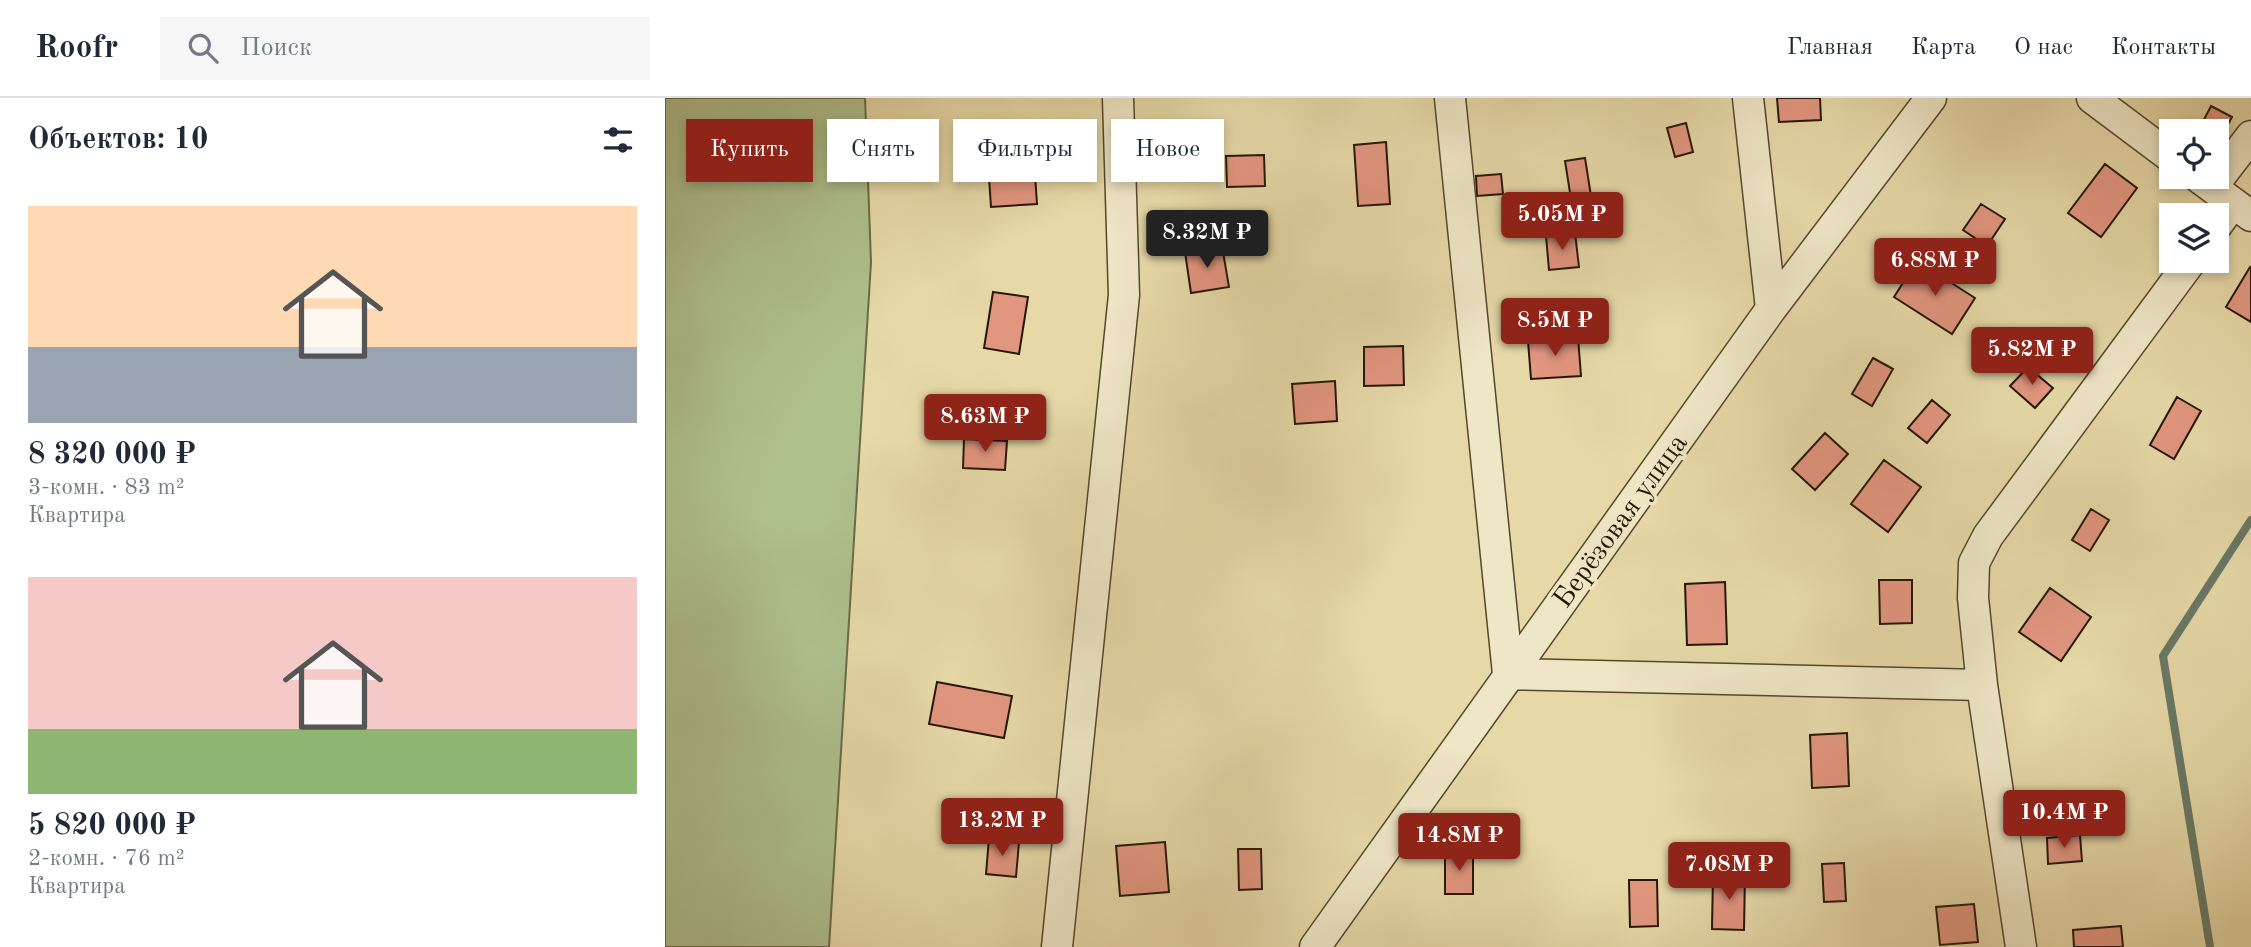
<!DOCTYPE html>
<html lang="ru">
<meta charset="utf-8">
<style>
body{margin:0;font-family:"Old Standard TT",serif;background:#f6f6f7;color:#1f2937;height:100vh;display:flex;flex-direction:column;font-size:26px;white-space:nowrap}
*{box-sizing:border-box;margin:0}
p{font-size:23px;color:#747a83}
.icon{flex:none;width:38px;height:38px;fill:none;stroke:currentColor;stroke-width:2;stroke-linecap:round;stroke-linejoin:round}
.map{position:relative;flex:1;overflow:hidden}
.side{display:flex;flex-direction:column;background:#fff;width:665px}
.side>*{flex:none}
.banner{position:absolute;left:21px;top:21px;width:665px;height:63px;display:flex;gap:14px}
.controls{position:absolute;left:1494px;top:21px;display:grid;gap:14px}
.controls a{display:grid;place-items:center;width:70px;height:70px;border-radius:0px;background:#fff;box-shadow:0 4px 10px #0003;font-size:35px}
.price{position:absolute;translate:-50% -60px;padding:0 16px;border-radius:7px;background:#8f2418;color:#fff;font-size:23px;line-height:46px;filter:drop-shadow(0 2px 4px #0008)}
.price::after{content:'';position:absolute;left:50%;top:42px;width:21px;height:16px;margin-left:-10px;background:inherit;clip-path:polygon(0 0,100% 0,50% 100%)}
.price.on{background:#222;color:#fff}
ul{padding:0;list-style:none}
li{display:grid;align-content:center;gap:14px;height:371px;padding:0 28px}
li span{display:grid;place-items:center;height:217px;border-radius:0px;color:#555}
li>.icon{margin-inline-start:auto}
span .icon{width:126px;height:126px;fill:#fffc;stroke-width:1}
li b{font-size:30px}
h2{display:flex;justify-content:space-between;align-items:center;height:84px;padding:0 28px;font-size:30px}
.chip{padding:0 24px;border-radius:0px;background:#fff;box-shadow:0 4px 10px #0003;font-size:24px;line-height:63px}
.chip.on{background:#8f2418;color:#fff}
header{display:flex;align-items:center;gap:42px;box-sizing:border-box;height:98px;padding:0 35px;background:#fff;border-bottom:2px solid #e0e1e3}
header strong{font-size:33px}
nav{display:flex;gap:38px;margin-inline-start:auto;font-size:24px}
.search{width:490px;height:63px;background:#f6f6f7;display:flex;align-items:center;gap:18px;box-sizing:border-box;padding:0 24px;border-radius:0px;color:#747a83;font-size:26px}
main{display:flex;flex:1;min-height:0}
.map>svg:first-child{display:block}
.green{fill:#aec08d;stroke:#6a6c48;stroke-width:2}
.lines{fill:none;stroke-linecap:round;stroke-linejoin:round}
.stream{stroke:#697966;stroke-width:8}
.building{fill:#e29680;stroke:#251704;stroke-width:2}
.minor-casing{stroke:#55472d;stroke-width:33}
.minor{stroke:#efe6c6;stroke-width:30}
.labels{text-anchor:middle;stroke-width:7;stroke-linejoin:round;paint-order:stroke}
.street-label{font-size:28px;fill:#251704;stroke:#efe6c6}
</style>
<header>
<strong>Roofr</strong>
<div class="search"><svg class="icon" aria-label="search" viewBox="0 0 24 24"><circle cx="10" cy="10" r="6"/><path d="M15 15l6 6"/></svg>Поиск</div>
<nav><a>Главная</a><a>Карта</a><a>О нас</a><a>Контакты</a></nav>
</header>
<main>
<section class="side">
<h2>Объектов: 10<svg class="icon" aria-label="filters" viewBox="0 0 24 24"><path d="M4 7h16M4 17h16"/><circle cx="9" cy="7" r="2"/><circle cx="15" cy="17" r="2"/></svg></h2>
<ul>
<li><span style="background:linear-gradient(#ffd9b3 65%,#9aa5b1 0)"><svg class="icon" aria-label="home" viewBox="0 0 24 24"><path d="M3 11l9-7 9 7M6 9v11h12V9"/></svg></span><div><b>8 320 000 ₽</b><p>3-комн. · 83 m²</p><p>Квартира</p></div></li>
<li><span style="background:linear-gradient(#f6c9c9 70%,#8fb573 0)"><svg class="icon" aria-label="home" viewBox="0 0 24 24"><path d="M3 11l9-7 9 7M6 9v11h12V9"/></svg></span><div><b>5 820 000 ₽</b><p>2-комн. · 76 m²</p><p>Квартира</p></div></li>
</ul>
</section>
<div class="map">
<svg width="1586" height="849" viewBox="0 0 1586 849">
<rect width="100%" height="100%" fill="#e6d8a7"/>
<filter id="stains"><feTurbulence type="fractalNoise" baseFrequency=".00286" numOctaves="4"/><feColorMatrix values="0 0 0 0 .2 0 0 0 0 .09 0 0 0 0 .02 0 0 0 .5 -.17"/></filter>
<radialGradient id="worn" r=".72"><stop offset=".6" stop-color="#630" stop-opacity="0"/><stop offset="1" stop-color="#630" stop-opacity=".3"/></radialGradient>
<path class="green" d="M 0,0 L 200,0 L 206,164 L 164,849 L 0,849 Z"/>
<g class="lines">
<path class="stream" d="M 1545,849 L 1498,558 L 1586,422"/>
</g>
<path class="building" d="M 1112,0 L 1155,0 L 1156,22 L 1114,24 Z
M 1546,8 L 1567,19 L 1552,47 L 1552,33 L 1533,33 Z
M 1021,25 L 1028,54 L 1010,59 L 1002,30 Z
M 721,44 L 725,106 L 693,108 L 689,47 Z
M 368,47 L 372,106 L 326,109 L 322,50 Z
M 599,57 L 600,88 L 562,89 L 561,58 Z
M 920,60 L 926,98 L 906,101 L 900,63 Z
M 1440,66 L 1472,90 L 1436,139 L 1403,115 Z
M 836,76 L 838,96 L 812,98 L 811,78 Z
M 1316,106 L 1340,121 L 1322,148 L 1298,132 Z
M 910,135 L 914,169 L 884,172 L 881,138 Z
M 557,148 L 564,189 L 526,195 L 520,154 Z
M 1252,163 L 1310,200 L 1287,236 L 1229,199 Z
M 1585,169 L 1586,170 L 1586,224 L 1561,209 Z
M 328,194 L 363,199 L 354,256 L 319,250 Z
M 913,239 L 916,278 L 866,281 L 863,243 Z
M 738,248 L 739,287 L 699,288 L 699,249 Z
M 1208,260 L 1228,271 L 1207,308 L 1187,296 Z
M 1363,269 L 1388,290 L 1370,310 L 1345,288 Z
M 670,283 L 672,323 L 630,326 L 627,286 Z
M 1512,299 L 1536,313 L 1509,361 L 1485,347 Z
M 1267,302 L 1285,317 L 1262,345 L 1243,330 Z
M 1160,335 L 1183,356 L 1150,392 L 1127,371 Z
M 299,341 L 342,343 L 340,372 L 298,370 Z
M 1219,362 L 1256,389 L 1223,434 L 1186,406 Z
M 1426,411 L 1444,422 L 1425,453 L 1407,442 Z
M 1214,482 L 1247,482 L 1247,525 L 1215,526 Z
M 1060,484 L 1062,546 L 1022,547 L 1020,486 Z
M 1385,490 L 1426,519 L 1396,563 L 1354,534 Z
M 272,584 L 347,598 L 339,640 L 264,626 Z
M 1182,635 L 1184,688 L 1147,690 L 1145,637 Z
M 1415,737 L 1417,763 L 1383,766 L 1382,740 Z
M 324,740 L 354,744 L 351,779 L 321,776 Z
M 500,744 L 504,794 L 455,798 L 451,748 Z
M 573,751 L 596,751 L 597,791 L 574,792 Z
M 780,754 L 808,754 L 808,796 L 780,796 Z
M 1179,765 L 1181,803 L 1159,804 L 1157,766 Z
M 1048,775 L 1080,776 L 1079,832 L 1047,831 Z
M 964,782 L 992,782 L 993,828 L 965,829 Z
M 1309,806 L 1313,844 L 1275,847 L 1271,809 Z
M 1456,828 L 1458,849 L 1409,849 L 1408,832 Z"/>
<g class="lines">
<g class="minor-casing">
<path id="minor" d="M 785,0 L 843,576 L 1317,587
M 1083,0 L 1106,211
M 1427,0 L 1507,60
M 1533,79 L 1586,118
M 1547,89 L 1586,38
M 1552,127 L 1568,105
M 392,849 L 459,197 L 453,0
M 650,849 L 1106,211 L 1266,0
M 1356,849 L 1317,587 L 1308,500 L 1309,465 L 1323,438 L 1526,163"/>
</g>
<use href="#minor" class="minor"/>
</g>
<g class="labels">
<g class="street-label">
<text transform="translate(954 422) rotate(-54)" y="10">Берёзовая улица</text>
</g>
</g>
<rect width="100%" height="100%" filter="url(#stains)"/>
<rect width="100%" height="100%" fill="url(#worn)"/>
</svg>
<div class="controls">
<a><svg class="icon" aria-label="locate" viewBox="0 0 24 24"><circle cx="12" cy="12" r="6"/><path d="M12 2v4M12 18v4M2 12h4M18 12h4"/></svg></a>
<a><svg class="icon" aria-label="layers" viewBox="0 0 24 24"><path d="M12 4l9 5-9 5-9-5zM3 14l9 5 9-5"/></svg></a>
</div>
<b class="price" style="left:897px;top:154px">5.05M ₽</b>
<b class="price on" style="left:542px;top:172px">8.32M ₽</b>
<b class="price" style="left:1270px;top:200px">6.88M ₽</b>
<b class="price" style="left:890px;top:260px">8.5M ₽</b>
<b class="price" style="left:1367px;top:289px">5.82M ₽</b>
<b class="price" style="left:320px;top:356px">8.63M ₽</b>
<b class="price" style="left:1399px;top:752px">10.4M ₽</b>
<b class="price" style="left:337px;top:760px">13.2M ₽</b>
<b class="price" style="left:794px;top:775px">14.8M ₽</b>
<b class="price" style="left:1064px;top:804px">7.08M ₽</b>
<div class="banner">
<a class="chip on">Купить</a>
<a class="chip">Снять</a>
<a class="chip">Фильтры</a>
<a class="chip">Новое</a>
</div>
</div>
</main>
